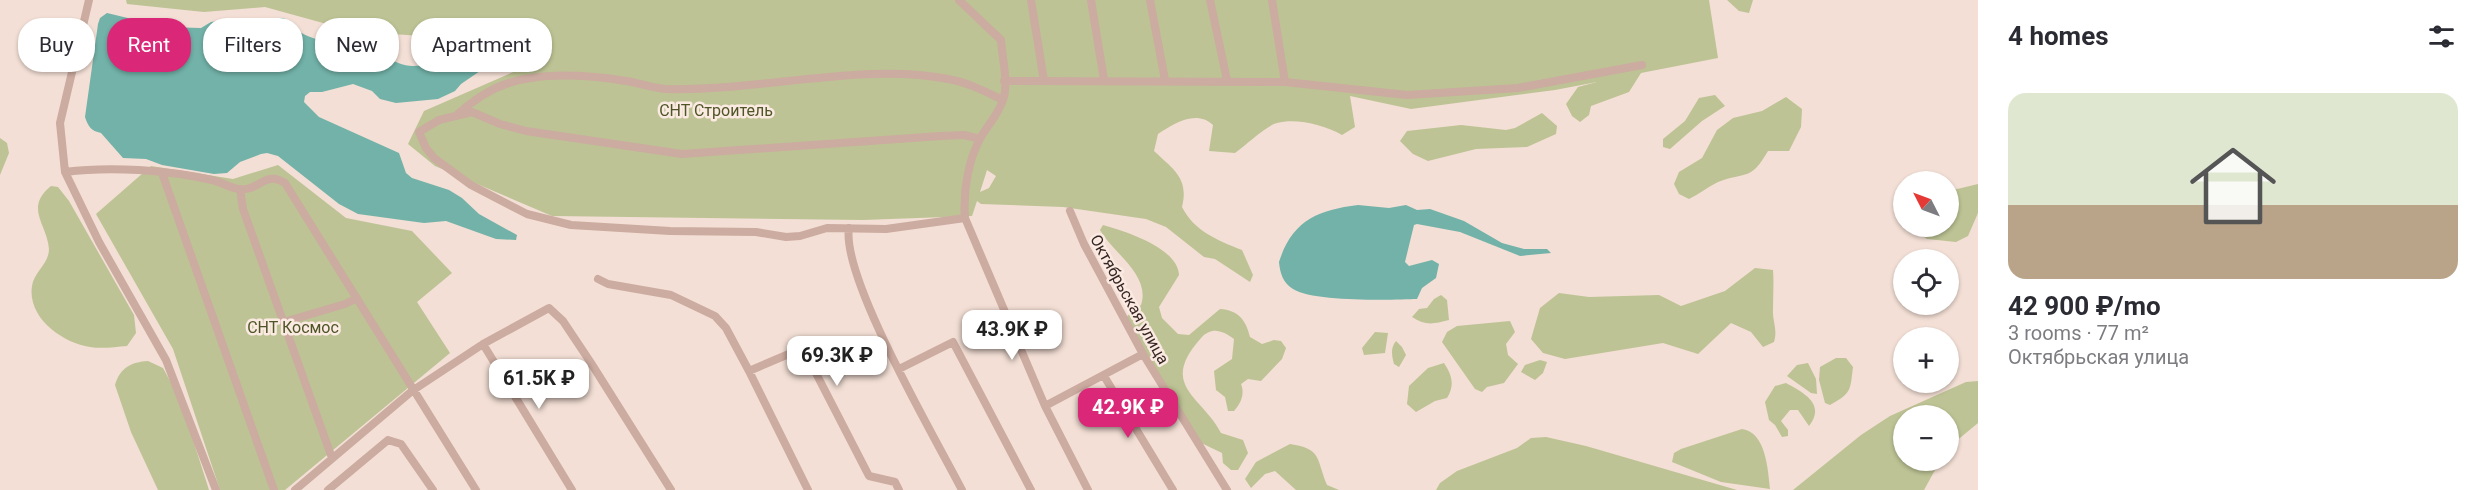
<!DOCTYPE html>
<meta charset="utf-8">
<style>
body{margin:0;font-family:Roboto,sans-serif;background:#f7f7f7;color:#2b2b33;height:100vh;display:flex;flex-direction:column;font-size:22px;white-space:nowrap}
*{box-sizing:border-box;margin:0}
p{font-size:20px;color:#7c7c81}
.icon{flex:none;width:33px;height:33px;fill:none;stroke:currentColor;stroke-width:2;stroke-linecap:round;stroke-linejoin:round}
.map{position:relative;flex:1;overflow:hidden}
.sheet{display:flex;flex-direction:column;background:#fff;width:510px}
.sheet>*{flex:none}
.guide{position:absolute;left:18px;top:18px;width:570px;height:54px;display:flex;gap:12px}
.needle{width:39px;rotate:312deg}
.controls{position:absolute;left:1893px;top:171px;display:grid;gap:12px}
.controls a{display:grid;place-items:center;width:66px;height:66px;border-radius:50%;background:#fff;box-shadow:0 2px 4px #0004;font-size:30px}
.price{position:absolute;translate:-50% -51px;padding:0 14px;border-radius:12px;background:#fff;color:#222;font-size:20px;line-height:39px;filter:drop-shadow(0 2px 3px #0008)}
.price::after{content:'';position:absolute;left:50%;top:36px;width:18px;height:14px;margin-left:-9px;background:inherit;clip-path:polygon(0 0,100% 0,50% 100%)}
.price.current{background:#db2777;color:#fff}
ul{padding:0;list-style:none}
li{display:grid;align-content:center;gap:12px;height:318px;padding:0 30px}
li+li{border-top:2px solid #e1e1e2}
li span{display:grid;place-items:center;height:186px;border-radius:18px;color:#555}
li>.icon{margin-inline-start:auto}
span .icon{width:108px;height:108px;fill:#fffc;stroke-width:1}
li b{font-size:26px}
h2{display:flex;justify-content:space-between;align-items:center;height:72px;padding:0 30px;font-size:26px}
.tag{padding:0 21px;border-radius:24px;background:#fff;box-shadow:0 2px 4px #0004;font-size:21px;line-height:54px}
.tag.current{background:#db2777;color:#fff}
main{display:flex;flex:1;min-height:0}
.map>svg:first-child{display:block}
.green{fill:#bdc394;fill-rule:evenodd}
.water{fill:#72b2a8}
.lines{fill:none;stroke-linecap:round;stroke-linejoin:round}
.minor{stroke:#ccaba0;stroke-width:8}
.labels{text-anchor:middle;stroke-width:5;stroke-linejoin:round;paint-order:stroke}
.park-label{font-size:16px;fill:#4d5526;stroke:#fbeae2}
.street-label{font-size:16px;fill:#352624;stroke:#fbeae2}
</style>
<main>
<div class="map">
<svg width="1978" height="490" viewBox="0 0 1978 490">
<rect width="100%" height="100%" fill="#f3dfd5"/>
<path class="green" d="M 126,0 L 1709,0 L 1718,58 L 1641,73 L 1629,92 L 1591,106 L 1589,115 L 1580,122 L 1572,116 L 1566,104 L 1578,87 L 1597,82 L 1555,90 L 1411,109 L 1350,96 L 1355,127 L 1342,135 C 1324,125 1297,118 1277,123 C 1267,125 1245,146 1235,153 L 1209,151 L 1213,125 C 1196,109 1173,124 1158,134 L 1154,151 C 1174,170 1189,178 1182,207 C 1194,231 1217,240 1242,250 L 1253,275 L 1250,282 L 1215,259 L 1204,257 L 1166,227 L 1146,219 L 1063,207 L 981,204 L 977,201 L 972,216 L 863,220 L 552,216 L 435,166 L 408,144 L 424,111 L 527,66 L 530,44 L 352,31 L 265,7 L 204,12 L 127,4 ZM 987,170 L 996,176 L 989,188 L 980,192 Z
M 1727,0 L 1753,0 L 1749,13 L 1739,11 Z
M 1715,95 L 1725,106 L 1702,121 L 1670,149 L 1663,147 L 1663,139 L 1685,121 L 1699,98 Z
M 1786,97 L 1802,109 L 1801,127 L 1789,151 L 1768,151 C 1750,182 1746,171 1718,182 C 1708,187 1699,194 1689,199 L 1679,194 L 1674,184 L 1679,172 L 1702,158 L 1717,130 L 1733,118 L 1762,111 Z
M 1542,113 L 1557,126 L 1556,134 L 1527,147 L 1476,149 L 1428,161 L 1413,154 L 1400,141 L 1407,131 L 1461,125 L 1506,130 L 1515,128 Z
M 0,138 L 7,143 L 9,153 L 0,175 Z
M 278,165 L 346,218 L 412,231 L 452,273 L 417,302 L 450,353 L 285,490 L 220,490 L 173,349 L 96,214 L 151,166 L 233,179 Z
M 1978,184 L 1978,213 L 1968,236 L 1956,242 L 1927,239 L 1909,227 L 1948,226 L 1949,191 Z
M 51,186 L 58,187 L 69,201 L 134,315 L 136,333 L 127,346 C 115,347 102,349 90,347 C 63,343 27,318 32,286 C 34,272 49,264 49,249 C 47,224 24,208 51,186 Z
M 1103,225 C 1125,231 1178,248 1179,275 L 1159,307 L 1162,318 L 1178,334 L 1189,335 L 1220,309 C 1238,310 1246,320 1250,337 L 1262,344 L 1274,340 L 1281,341 L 1286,348 L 1282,359 L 1261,381 L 1248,379 L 1241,384 C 1245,394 1241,403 1234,411 L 1228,411 L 1225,397 L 1216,390 L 1214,371 L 1232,359 L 1234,339 C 1223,331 1212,326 1201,338 C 1158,386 1202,396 1221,433 L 1243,440 L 1248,453 L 1238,470 L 1231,470 L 1223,463 L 1222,453 L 1193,439 L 1126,317 L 1141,305 C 1151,275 1113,253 1100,230 Z
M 1755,268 L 1773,270 C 1774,284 1773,296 1773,309 C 1772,321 1778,329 1774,342 L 1763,347 L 1751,332 L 1731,323 L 1698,354 L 1663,343 L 1565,359 L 1543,353 L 1531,339 L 1540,308 L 1559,293 L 1589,297 L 1659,295 L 1681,306 L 1725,291 Z
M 1441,295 L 1447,300 L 1449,320 C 1433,324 1426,326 1412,317 L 1419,309 L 1427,308 L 1434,299 Z
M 1510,321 L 1515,332 L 1506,344 L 1508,355 L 1518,364 L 1504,383 L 1487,387 L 1482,392 L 1475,389 L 1442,342 L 1447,332 L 1457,326 Z
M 1375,332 L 1388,333 L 1385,353 L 1364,355 L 1362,348 Z
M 1396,341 L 1402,347 L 1406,355 L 1399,367 L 1394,364 C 1392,356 1390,348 1396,341 Z
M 1836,358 L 1846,358 L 1853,367 C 1850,390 1852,393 1830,405 L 1825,403 L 1819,380 L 1820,367 Z
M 1540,360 L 1547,362 L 1543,373 L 1535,380 L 1521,372 L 1525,365 Z
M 148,361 L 163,368 L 180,399 L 209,490 L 158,490 L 131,432 L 115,385 C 120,368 131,362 148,361 Z
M 1444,363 C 1452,375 1455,385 1447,398 L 1435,401 L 1416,412 L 1407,404 L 1409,386 L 1428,368 Z
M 1808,363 L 1816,379 L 1817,394 L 1811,393 L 1787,376 L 1797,365 Z
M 1978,381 L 1978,423 L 1949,447 L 1948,416 L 1904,416 L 1904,460 L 1940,461 L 1924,490 L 1793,490 L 1861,435 L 1890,416 L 1966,382 Z
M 1786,383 C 1804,393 1826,404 1809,426 L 1798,410 L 1790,410 L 1781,421 L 1788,430 L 1788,436 L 1782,437 L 1775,425 L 1769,420 L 1765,402 L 1775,386 Z
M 1742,429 C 1766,432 1768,470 1770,489 L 1721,482 L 1672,462 L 1674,453 L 1681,449 Z
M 1546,437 L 1586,446 L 1737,490 L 1436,490 L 1440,483 L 1457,471 L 1517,448 L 1531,438 Z
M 1290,444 C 1322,449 1316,458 1327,485 L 1339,490 L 1296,490 L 1275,471 L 1265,474 L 1251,488 L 1245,479 L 1256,462 Z"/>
<path class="water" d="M 107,13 L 165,27 L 201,28 L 211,22 L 232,19 L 284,18 C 294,32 319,44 337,41 C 345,40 351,37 359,40 C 380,49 396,71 422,65 C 433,62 440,53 450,48 C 469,38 509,41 526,53 L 524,61 L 500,63 L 480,71 L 461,84 L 455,91 L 438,99 L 396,103 L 380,99 L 372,91 L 353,84 L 322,92 L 310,92 L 305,96 L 304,102 L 319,117 L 399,153 L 406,173 L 412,178 L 449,190 L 462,198 L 479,214 L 517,235 L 516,240 L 496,239 L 446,221 L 424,223 L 358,214 L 339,204 L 278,156 L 267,153 L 261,154 L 240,162 L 227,173 L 214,174 L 162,165 L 146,159 L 123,158 L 101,133 C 91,131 88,126 85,117 L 98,24 L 100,18 Z
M 1358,205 L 1389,208 L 1406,205 L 1417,210 L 1430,209 L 1464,221 L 1502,243 L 1524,249 L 1547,249 L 1551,253 L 1520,256 L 1460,232 L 1417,224 L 1414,225 L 1405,262 L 1409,266 L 1432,260 L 1439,264 L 1436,278 L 1422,288 L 1417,299 C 1392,300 1313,302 1293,289 C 1283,283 1280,273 1279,262 C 1292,221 1317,210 1358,205 Z"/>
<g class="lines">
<path class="minor" d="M 89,0 L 60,123 L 65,172 L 99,242 L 166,360 L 216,490
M 959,0 L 1001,40 C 1002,58 1009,83 1003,100 C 999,113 988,125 981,137 C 968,160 963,192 965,218 L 1045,406 L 1088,490
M 1031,0 L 1044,81
M 1091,0 L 1104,80
M 1150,0 L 1165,80
M 1210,0 L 1227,80
M 1272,0 L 1285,82
M 1004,81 L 1285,82 L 1407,95 L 1518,88 L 1642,65
M 458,114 C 479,95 503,81 531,78 C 562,73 595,76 626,81 C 639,83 653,88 666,89 C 757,92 860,62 948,79 C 967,82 986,92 1003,100
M 65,172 C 110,166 168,170 212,180 C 221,182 230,188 239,189 C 259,192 264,170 285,183 L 476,490
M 162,173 L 274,490
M 240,189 L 243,209 L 332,458
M 1070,211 L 1084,244 L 1143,354 L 1227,490
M 965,218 L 886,229 L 827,228 L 800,236 L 786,237 L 756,232 L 670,231 L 571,225 L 527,214 L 471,185 L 434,158 L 426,148 L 419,132 L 439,120 L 472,112 L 500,124 L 526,131 L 682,154 L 941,136 L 964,135 L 980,139
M 849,228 C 841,278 936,439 962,490
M 598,279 L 608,284 L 671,295 L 715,316 L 726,328 L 749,371 L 808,490
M 284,322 L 345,304 L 357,298
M 483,344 L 572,490
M 899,369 L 953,342 L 1031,490
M 749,371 L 803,348 L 869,476 L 895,482 L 899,490
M 1104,376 L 1173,490
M 1045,406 L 1143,354
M 295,490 L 412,391 L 483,344 L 549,308 L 563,321 L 591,363 L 671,490
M 328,490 L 388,440 L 401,444 L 433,490"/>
</g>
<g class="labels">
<g class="park-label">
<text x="716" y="116">СНТ Строитель</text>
<text x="293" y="333">СНТ Космос</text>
</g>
<g class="street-label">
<text transform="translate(1130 299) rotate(61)" y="6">Октябрьская улица</text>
</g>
</g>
</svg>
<div class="controls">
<a><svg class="needle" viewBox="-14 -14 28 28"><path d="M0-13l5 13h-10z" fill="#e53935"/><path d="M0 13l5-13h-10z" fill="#7c7c81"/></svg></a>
<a><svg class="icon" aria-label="locate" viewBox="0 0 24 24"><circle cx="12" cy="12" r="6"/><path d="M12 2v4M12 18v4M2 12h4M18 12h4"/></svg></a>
<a>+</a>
<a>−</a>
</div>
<b class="price" style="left:1012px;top:361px">43.9K ₽</b>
<b class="price" style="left:837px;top:387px">69.3K ₽</b>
<b class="price" style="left:539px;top:410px">61.5K ₽</b>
<b class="price current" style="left:1128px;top:439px">42.9K ₽</b>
<div class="guide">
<a class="tag">Buy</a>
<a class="tag current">Rent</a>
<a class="tag">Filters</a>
<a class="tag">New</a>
<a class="tag">Apartment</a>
</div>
</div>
<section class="sheet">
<h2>4 homes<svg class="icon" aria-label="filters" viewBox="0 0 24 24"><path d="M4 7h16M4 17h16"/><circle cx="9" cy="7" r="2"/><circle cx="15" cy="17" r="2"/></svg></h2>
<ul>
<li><span style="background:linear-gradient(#dfe7d0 60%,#b9a48a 0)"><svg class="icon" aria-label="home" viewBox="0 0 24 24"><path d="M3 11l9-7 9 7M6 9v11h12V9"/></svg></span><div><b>42 900 ₽/mo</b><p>3 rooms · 77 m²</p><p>Октябрьская улица</p></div></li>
</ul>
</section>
</main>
